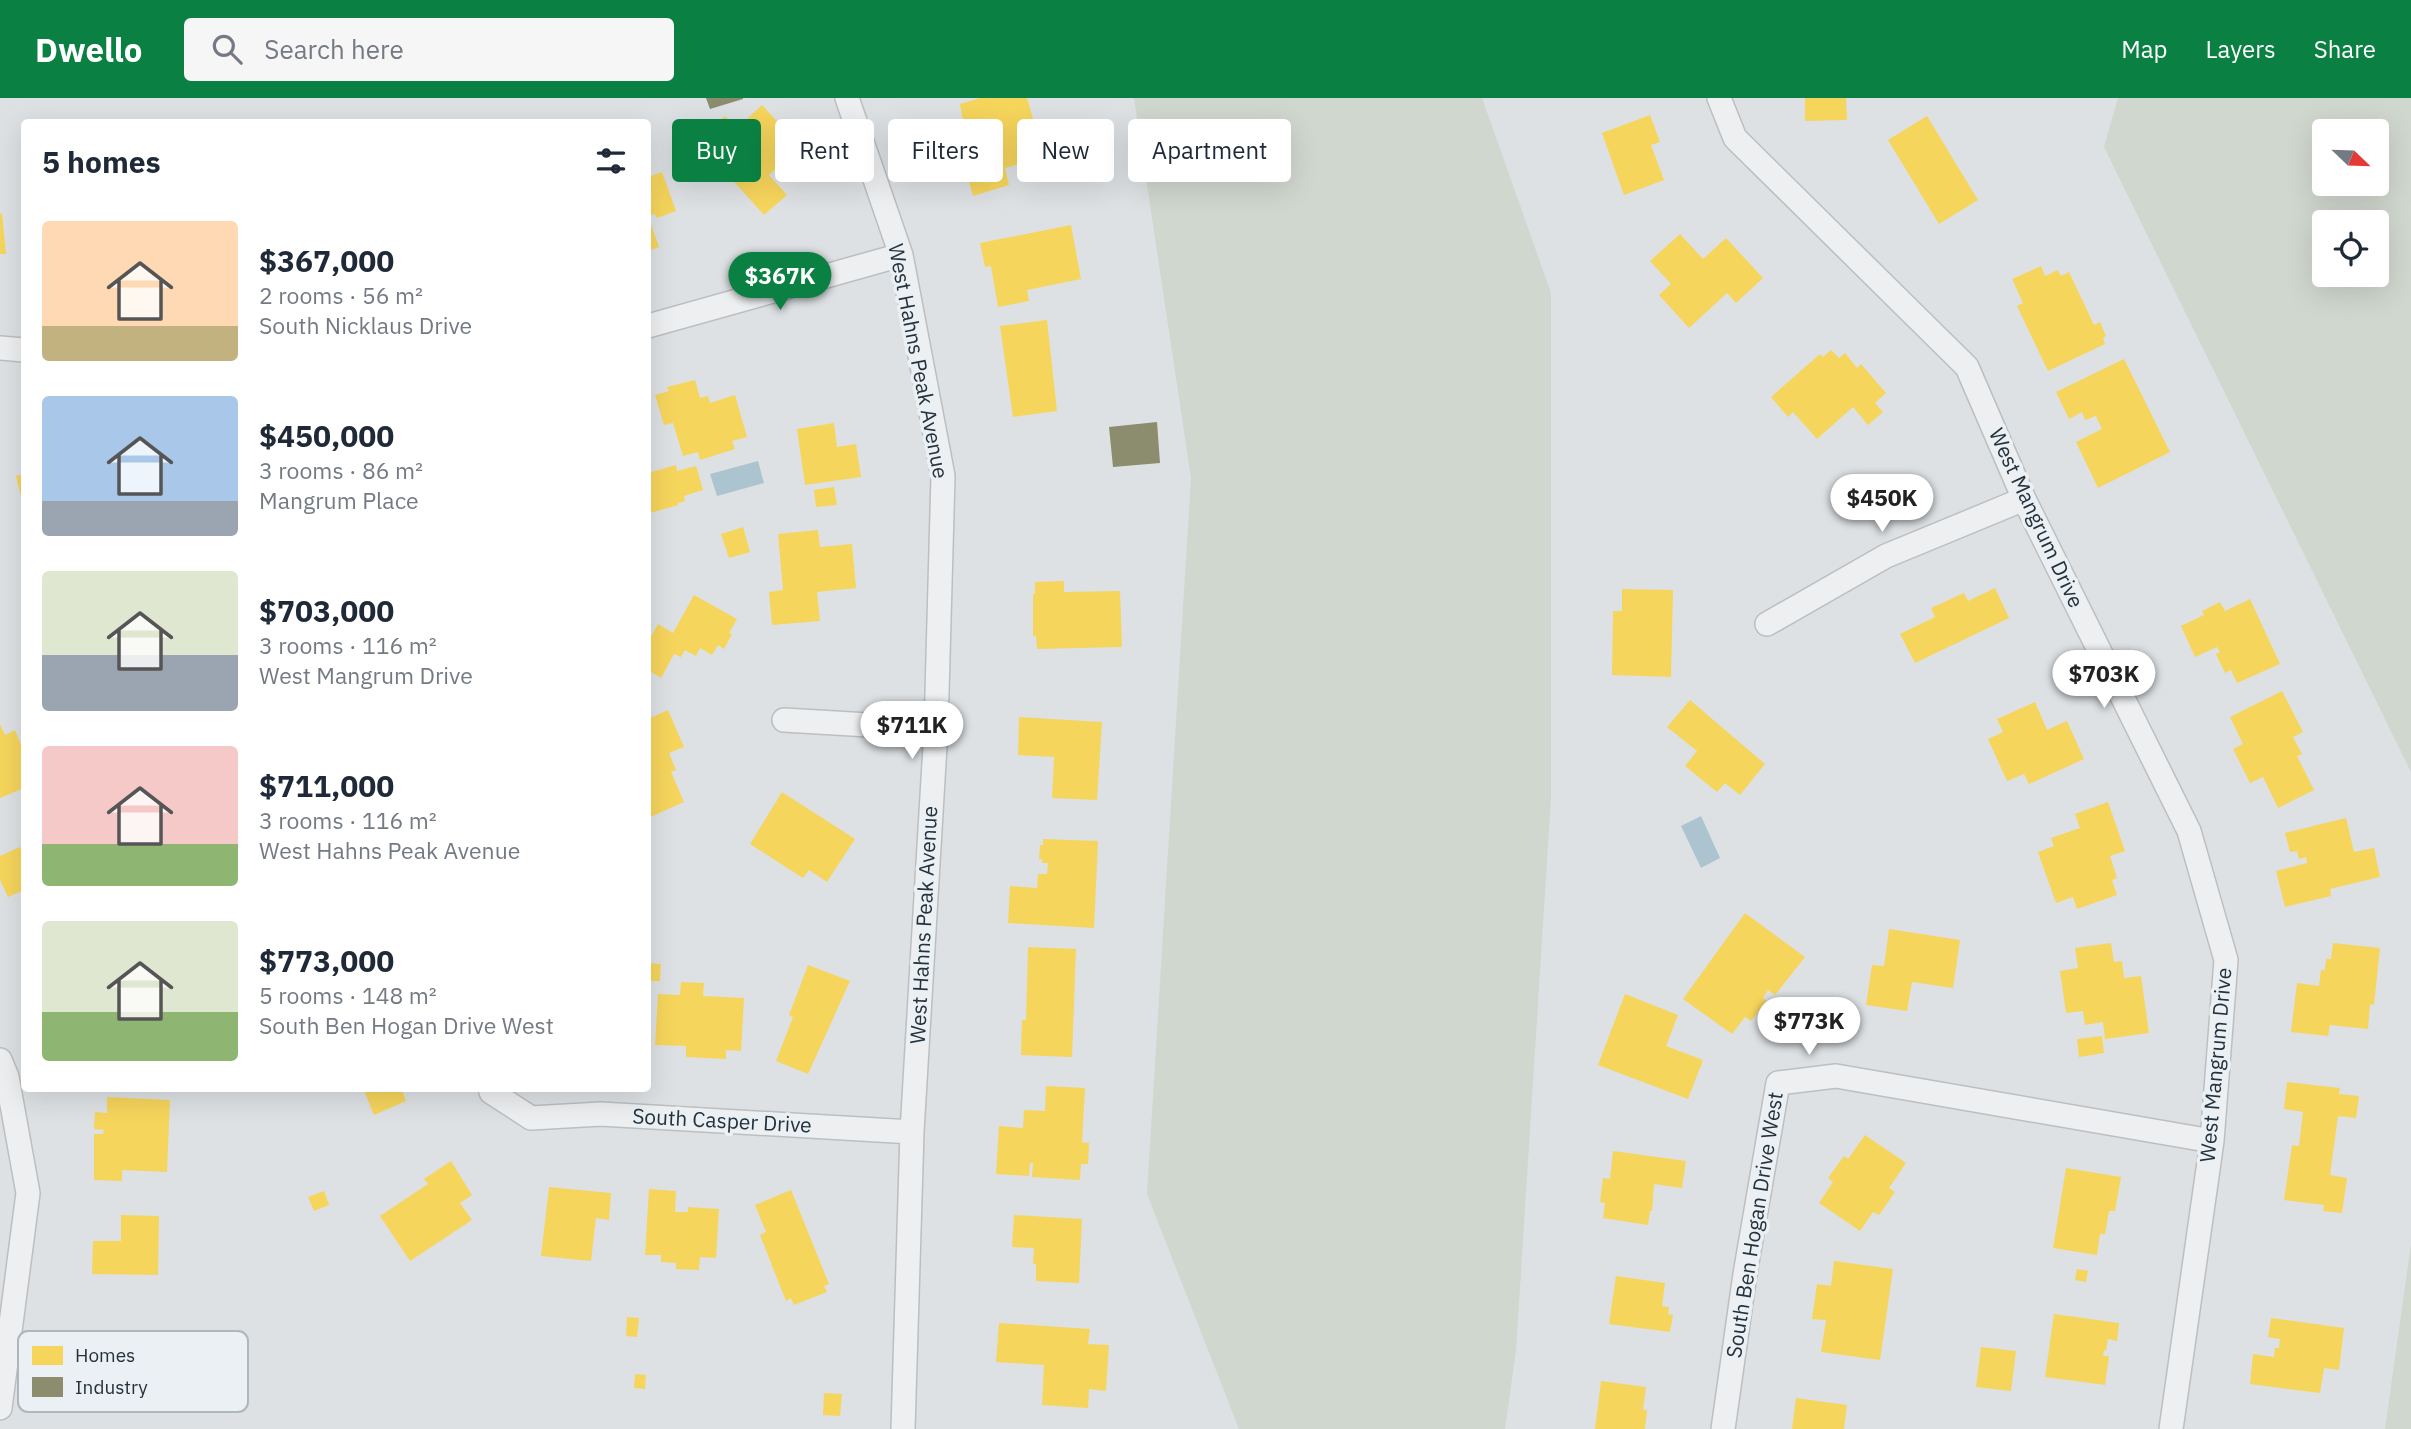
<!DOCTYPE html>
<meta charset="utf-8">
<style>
body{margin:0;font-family:"IBM Plex Sans",sans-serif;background:#f6f6f7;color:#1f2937;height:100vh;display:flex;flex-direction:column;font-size:26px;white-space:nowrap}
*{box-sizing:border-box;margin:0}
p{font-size:23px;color:#747a83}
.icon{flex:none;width:38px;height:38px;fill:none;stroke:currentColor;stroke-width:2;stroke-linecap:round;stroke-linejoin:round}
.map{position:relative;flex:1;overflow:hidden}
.drawer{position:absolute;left:21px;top:21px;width:630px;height:973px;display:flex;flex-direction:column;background:#fff;border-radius:7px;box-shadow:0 7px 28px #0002}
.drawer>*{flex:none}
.guide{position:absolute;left:672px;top:21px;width:665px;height:63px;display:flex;gap:14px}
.needle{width:46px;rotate:113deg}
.fabs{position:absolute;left:2312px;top:21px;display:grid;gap:14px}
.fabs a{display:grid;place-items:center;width:77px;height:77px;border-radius:7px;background:#fff;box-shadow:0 7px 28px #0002;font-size:35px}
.price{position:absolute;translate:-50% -60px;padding:0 16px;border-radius:24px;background:#fff;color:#222;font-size:23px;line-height:46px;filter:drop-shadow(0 2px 4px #0008)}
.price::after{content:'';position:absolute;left:50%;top:42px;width:21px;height:16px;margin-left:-10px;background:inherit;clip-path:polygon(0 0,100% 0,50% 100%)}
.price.selected{background:#0b8043;color:#fff}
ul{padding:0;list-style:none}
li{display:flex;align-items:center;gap:21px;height:175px;padding:0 21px}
li span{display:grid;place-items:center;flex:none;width:196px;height:140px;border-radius:7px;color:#555}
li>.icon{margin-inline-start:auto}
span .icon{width:84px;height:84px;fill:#fffc;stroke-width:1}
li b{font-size:30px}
h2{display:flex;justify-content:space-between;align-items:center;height:84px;padding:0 21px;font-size:30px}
.pill{padding:0 24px;border-radius:7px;background:#fff;box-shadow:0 7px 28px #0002;font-size:24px;line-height:63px}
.pill.selected{background:#0b8043;color:#fff}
header{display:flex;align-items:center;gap:42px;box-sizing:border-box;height:98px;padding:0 35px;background:#0b8043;color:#fff}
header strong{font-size:33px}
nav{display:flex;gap:38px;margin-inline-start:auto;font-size:24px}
.search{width:490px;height:63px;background:#f6f6f7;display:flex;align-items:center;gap:18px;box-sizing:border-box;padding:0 24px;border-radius:7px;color:#747a83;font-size:26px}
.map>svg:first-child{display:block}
.green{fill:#d0d7ce;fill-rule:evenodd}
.water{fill:#abc4cf}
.homes{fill:#f6d55c}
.industry{fill:#8c8c6e}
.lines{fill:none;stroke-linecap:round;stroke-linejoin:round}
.minor-casing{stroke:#bcbfc1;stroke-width:26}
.minor{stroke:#edeff0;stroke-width:23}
.labels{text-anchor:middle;stroke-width:7;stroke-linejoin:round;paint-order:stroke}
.street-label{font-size:21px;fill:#26323b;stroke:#eaf0f3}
.key{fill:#eaf0f3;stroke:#afb7bc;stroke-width:2}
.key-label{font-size:19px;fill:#26323b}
</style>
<header>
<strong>Dwello</strong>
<div class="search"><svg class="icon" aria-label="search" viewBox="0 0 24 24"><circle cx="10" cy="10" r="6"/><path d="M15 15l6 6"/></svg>Search here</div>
<nav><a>Map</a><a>Layers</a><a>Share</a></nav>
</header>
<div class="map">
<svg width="2411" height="1331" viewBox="0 0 2411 1331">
<rect width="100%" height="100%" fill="#dde1e3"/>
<path class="green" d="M 1134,0 L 1482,0 L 1551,195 L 1551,699 L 1516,1253 L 1505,1331 L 1239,1331 L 1147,1096 L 1191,380 Z
M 2118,0 L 2411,0 L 2411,674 L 2104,49 ZM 2324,33 L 2376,33 L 2376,86 L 2324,86 ZM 2324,124 L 2376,124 L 2376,177 L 2324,177 Z
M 2411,1146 L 2411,1331 L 2385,1331 Z"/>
<path class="water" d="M 758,363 L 764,385 L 717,398 L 710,376 Z
M 1701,718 L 1720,760 L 1701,770 L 1681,728 Z"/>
<path class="homes" d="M 980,0 L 1027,0 L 1044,59 L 1005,70 L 1009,87 L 973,98 L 960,51 L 973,47 L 969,34 L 965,36 L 960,6 Z
M 1805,0 L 1846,0 L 1847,22 L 1805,23 Z
M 762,7 L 794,42 L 774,61 L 780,67 L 769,77 L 787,97 L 764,117 L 697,43 L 725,18 L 737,30 Z
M 1650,17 L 1660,44 L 1651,47 L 1664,82 L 1624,97 L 1602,35 Z
M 1927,18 L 1978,102 L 1939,126 L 1888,42 Z
M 662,74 L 676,113 L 657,120 L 655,116 L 648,118 L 659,149 L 648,153 L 648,79 Z
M 2,115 L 6,156 L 0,156 L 0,116 Z
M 1071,127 L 1081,181 L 1027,192 L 1029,203 L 998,209 L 991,168 L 985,169 L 980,145 Z
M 1680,136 L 1703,161 L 1726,140 L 1763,180 L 1736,205 L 1727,195 L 1689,230 L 1659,197 L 1671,186 L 1650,163 Z
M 2041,168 L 2045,178 L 2058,172 L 2061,178 L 2069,174 L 2094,227 L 2100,224 L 2106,238 L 2103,240 L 2105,246 L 2048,273 L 2017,208 L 2023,205 L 2012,181 Z
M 1047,222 L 1057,313 L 1013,319 L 1000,228 Z
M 1831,252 L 1839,260 L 1845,255 L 1857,270 L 1861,266 L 1886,295 L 1875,305 L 1883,314 L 1868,327 L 1853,309 L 1817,341 L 1793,314 L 1788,319 L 1771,299 L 1820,256 L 1823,259 Z
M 2124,261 L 2170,354 L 2098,390 L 2076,344 L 2102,331 L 2096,318 L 2085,322 L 2082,314 L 2069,321 L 2056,294 Z
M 695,282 L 700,300 L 708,298 L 710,305 L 735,297 L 747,339 L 732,343 L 735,351 L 700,362 L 698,354 L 683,358 L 673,325 L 664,327 L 655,297 L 669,293 L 667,289 Z
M 834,325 L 837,349 L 856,346 L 861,379 L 805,387 L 797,331 Z
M 676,367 L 677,373 L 696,368 L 703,392 L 684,398 L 685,403 L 678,405 L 678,407 L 650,415 L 648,412 L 648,375 Z
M 24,376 L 24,398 L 21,399 L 16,378 Z
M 834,389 L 837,407 L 816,409 L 814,392 Z
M 743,429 L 750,454 L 729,460 L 721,436 Z
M 818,432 L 820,449 L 852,446 L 856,490 L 817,494 L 820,523 L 772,527 L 769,494 L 783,492 L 778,436 Z
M 1064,483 L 1064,494 L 1120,493 L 1122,549 L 1037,551 L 1036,538 L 1033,538 L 1033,496 L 1035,496 L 1035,484 Z
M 1995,490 L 2009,520 L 1915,565 L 1900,536 L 1935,519 L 1931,510 L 1964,495 L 1968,503 Z
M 1622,491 L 1673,492 L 1671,579 L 1612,577 L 1613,513 L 1622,513 Z
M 694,497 L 737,521 L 729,535 L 732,536 L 724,551 L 718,547 L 712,557 L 700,550 L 696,558 L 685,552 L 681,559 L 674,556 L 661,580 L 648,572 L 648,544 L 658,526 L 673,535 Z
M 2250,501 L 2280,566 L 2237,585 L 2231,572 L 2225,575 L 2216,556 L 2220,554 L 2217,549 L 2195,559 L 2181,528 L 2204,517 L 2202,513 L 2220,504 L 2225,513 Z
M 2282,593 L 2303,634 L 2293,639 L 2302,656 L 2297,658 L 2314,692 L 2278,710 L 2263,679 L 2250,685 L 2233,651 L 2243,646 L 2230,619 Z
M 1690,602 L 1765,666 L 1740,697 L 1725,685 L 1717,694 L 1685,668 L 1697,653 L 1667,629 Z
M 2035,604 L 2047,632 L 2067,623 L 2084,661 L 2029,686 L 2024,676 L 2007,683 L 1988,641 L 2003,634 L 1997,621 Z
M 668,612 L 684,649 L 669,655 L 676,672 L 671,674 L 684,704 L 648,720 L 648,638 L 649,637 L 648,621 Z
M 1019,619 L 1102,624 L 1097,702 L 1052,700 L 1054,659 L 1018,657 Z
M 0,626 L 5,637 L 15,632 L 24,654 L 24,677 L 23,678 L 24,690 L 0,700 Z
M 782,694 L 855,741 L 827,784 L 809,772 L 803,780 L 750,746 Z
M 2108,704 L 2125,753 L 2110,758 L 2117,780 L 2112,782 L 2117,797 L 2077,811 L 2073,799 L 2056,805 L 2038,754 L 2054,748 L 2051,740 L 2080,730 L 2075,716 Z
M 2346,720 L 2354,754 L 2374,750 L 2380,779 L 2330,791 L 2331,798 L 2285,809 L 2276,773 L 2307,765 L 2306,759 L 2299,761 L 2297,753 L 2290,754 L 2285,735 Z
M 1043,741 L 1098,743 L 1094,830 L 1008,825 L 1010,788 L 1037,790 L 1038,776 L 1047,776 L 1048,765 L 1042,765 L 1042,761 L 1039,761 L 1040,747 L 1043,747 Z
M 20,749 L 24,759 L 24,792 L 8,799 L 0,782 L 0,758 Z
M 1745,815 L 1805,859 L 1775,897 L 1768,892 L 1763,900 L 1766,903 L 1751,923 L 1745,919 L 1732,936 L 1683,901 Z
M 1889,831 L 1960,842 L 1953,890 L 1912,884 L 1907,913 L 1866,907 L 1872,867 L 1884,868 Z
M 2111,845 L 2114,864 L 2122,863 L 2124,880 L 2141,878 L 2149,935 L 2105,941 L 2103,924 L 2085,927 L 2083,913 L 2066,915 L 2060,873 L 2078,870 L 2075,850 Z
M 2333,845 L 2380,850 L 2374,907 L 2370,906 L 2368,931 L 2330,927 L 2328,938 L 2291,934 L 2297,885 L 2319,888 L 2321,872 L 2325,872 L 2326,861 L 2331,861 Z
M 1028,849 L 1076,851 L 1072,959 L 1021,957 L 1022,922 L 1026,922 Z
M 648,865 L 661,866 L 660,883 L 648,883 Z
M 808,867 L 850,883 L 808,976 L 776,963 L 793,919 L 789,917 Z
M 681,884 L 704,885 L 703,898 L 744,900 L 741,953 L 726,952 L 726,961 L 686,959 L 686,948 L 655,947 L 658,896 L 680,897 Z
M 1625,896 L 1678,917 L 1666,948 L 1703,962 L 1688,1001 L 1598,967 Z
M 2102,938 L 2104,955 L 2079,959 L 2077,941 Z
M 2287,984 L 2340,990 L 2339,996 L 2359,998 L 2356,1020 L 2338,1018 L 2330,1077 L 2347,1080 L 2342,1115 L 2323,1113 L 2324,1107 L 2284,1102 L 2292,1047 L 2299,1048 L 2303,1014 L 2284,1011 Z
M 1046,988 L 1085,990 L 1082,1044 L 1089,1045 L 1088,1066 L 1081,1066 L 1080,1082 L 1032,1079 L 1033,1065 L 1030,1065 L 1029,1078 L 996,1076 L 999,1028 L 1023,1030 L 1024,1012 L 1045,1013 Z
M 363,990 L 401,990 L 406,1003 L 374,1017 Z
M 107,999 L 170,1002 L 167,1074 L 122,1072 L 122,1083 L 94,1082 L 94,1036 L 103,1036 L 104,1032 L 94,1031 L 95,1014 L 107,1015 Z
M 1865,1037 L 1906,1065 L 1889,1090 L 1895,1094 L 1879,1117 L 1873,1114 L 1860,1133 L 1819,1105 L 1833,1084 L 1828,1080 L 1844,1058 L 1848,1061 Z
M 1613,1053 L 1686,1063 L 1682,1090 L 1654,1086 L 1652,1113 L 1650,1113 L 1648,1127 L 1603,1120 L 1605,1105 L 1600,1104 L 1603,1080 L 1610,1081 Z
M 451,1063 L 472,1097 L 460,1105 L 472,1122 L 410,1163 L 380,1118 L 428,1086 L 424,1081 Z
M 2066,1070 L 2121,1079 L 2115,1113 L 2109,1113 L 2105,1136 L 2100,1136 L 2097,1157 L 2053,1150 Z
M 549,1089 L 611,1095 L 609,1122 L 596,1120 L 591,1163 L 541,1158 Z
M 649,1091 L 676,1093 L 675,1114 L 688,1114 L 688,1109 L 719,1111 L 716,1160 L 700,1159 L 699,1172 L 676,1171 L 676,1165 L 661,1164 L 661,1157 L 645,1157 Z
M 791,1092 L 829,1186 L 824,1188 L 827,1194 L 794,1207 L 791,1200 L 786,1203 L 760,1137 L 766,1134 L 755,1107 Z
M 324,1093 L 329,1107 L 314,1113 L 308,1099 Z
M 121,1117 L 159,1118 L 158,1177 L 92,1176 L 93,1143 L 121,1143 Z
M 1014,1117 L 1082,1121 L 1079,1185 L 1036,1183 L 1036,1166 L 1033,1166 L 1034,1150 L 1012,1149 Z
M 1834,1163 L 1893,1171 L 1880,1262 L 1821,1254 L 1826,1222 L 1812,1221 L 1817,1186 L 1831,1188 Z
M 2077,1171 L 2088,1173 L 2086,1184 L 2075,1182 Z
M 1616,1178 L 1665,1185 L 1662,1208 L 1669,1209 L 1668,1216 L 1673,1217 L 1670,1234 L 1609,1226 Z
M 2054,1216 L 2119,1225 L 2117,1243 L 2108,1241 L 2106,1253 L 2104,1252 L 2103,1258 L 2109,1258 L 2105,1287 L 2045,1279 Z
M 627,1219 L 639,1220 L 637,1239 L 626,1238 Z
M 2271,1220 L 2344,1230 L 2339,1272 L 2324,1270 L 2320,1295 L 2250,1286 L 2253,1256 L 2274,1259 L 2275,1250 L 2279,1250 L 2280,1241 L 2268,1239 Z
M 999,1225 L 1090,1231 L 1088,1246 L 1109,1247 L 1106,1293 L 1089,1291 L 1088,1310 L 1042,1307 L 1044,1267 L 996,1264 Z
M 1981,1249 L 2016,1253 L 2011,1293 L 1976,1289 Z
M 635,1276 L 646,1277 L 645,1291 L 634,1290 Z
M 1601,1283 L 1646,1289 L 1643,1312 L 1647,1312 L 1645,1331 L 1595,1331 Z
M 824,1295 L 842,1296 L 840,1318 L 823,1317 Z
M 1796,1300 L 1847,1307 L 1844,1331 L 1792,1331 Z"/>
<path class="industry" d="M 706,0 L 743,0 L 743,1 L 710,11 Z
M 1157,324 L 1160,365 L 1113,369 L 1109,329 Z"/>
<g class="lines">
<g class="minor-casing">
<path id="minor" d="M 847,0 L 901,157 L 943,378 L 936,631 L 912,1034 L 903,1331
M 1719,0 L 1735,40 L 1967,269 L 2024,401 L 2189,733 L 2226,862 L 2212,1043 L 2171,1331
M 648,228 L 901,157
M 0,250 L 24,252
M 1767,526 L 1886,458 L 2024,401
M 784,622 L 936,631
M 0,962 L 7,979 L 28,1095 L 0,1310
M 490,990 L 491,994 L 531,1020 L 601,1016 L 912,1034
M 1723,1331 L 1745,1176 L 1778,985 L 1836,978 L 2212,1043"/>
</g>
<use href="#minor" class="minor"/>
</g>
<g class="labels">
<g class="street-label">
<text transform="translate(918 263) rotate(79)" y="7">West Hahns Peak Avenue</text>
<text transform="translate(2036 420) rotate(65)" y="7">West Mangrum Drive</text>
<text transform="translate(924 827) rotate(-87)" y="7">West Hahns Peak Avenue</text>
<text transform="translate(2216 967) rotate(-85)" y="7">West Mangrum Drive</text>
<text transform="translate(722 1023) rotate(3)" y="7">South Casper Drive</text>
<text transform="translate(1755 1127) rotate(-81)" y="7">South Ben Hogan Drive West</text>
</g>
</g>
<rect x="18" y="1233" width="230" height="81" rx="10" class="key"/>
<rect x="32" y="1248" width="31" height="19" fill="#f6d55c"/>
<rect x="32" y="1279" width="31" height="20" fill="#8c8c6e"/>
<g class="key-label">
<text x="75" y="1264">Homes</text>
<text x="75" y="1296">Industry</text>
</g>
</svg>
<div class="fabs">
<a><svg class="needle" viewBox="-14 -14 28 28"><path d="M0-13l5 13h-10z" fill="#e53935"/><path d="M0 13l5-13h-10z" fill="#747a83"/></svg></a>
<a><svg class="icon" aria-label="locate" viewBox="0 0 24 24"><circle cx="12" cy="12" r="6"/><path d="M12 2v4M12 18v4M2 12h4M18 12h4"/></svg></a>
</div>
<b class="price selected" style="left:780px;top:214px">$367K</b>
<b class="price" style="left:1882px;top:436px">$450K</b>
<b class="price" style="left:2104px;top:612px">$703K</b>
<b class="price" style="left:912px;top:663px">$711K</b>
<b class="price" style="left:1809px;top:959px">$773K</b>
<div class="guide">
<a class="pill selected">Buy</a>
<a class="pill">Rent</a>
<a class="pill">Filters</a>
<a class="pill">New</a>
<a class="pill">Apartment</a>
</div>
<section class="drawer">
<h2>5 homes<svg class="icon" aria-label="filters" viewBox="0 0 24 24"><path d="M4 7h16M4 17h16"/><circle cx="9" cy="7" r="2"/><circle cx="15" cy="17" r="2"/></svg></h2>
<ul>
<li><span style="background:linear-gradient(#ffd9b3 75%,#c2b280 0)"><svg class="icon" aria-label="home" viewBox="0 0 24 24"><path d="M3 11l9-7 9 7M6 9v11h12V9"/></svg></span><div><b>$367,000</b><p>2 rooms · 56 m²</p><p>South Nicklaus Drive</p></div></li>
<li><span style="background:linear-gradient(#a9c7e8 75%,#9aa5b1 0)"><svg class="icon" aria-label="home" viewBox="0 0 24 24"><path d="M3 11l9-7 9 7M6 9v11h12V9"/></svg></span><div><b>$450,000</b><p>3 rooms · 86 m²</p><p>Mangrum Place</p></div></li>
<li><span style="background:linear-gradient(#dfe7d0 60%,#9aa5b1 0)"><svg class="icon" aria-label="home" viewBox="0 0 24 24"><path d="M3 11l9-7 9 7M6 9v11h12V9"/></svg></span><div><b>$703,000</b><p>3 rooms · 116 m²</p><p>West Mangrum Drive</p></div></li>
<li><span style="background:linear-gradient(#f6c9c9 70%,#8fb573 0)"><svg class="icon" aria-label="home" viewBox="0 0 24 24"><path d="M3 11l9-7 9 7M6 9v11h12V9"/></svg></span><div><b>$711,000</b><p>3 rooms · 116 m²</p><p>West Hahns Peak Avenue</p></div></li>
<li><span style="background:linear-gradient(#dfe7d0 65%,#8fb573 0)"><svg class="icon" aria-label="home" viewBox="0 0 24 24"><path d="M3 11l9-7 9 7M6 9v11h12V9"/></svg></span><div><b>$773,000</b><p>5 rooms · 148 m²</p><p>South Ben Hogan Drive West</p></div></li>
</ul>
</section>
</div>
